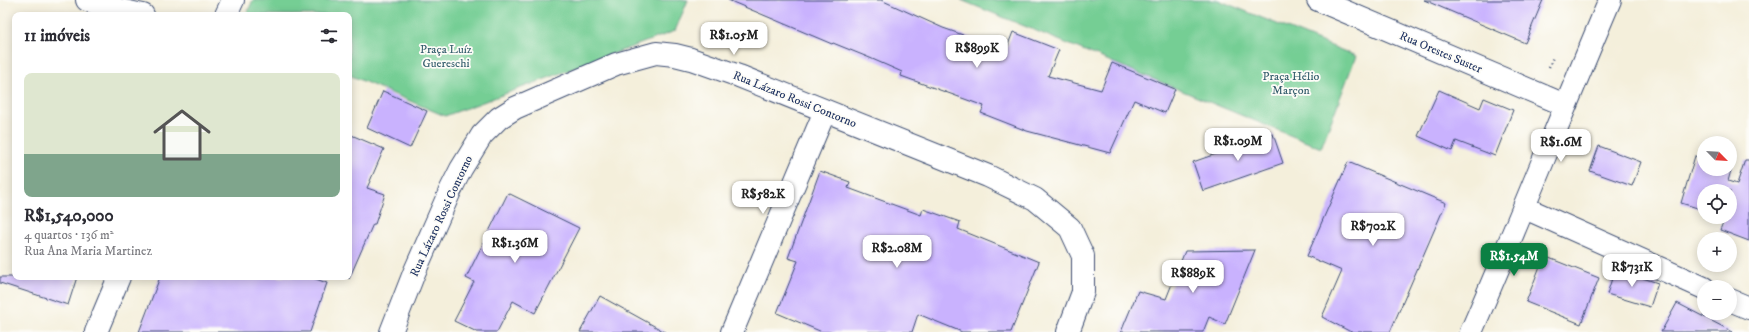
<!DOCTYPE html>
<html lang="pt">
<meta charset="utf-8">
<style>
body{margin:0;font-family:"IM FELL DW Pica",serif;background:#f2f2f3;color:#2b2b33;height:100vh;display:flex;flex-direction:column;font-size:15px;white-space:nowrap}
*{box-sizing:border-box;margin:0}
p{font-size:13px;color:#7c7c81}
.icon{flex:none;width:22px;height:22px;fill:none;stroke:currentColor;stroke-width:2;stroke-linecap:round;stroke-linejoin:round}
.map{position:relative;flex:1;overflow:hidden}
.drawer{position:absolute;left:12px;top:12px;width:340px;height:268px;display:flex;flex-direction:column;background:#fff;border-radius:8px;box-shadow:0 2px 10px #0003}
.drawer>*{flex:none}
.needle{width:26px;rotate:114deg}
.buttons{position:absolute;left:1697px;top:136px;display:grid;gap:8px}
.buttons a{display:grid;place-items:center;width:40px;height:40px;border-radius:50%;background:#fff;box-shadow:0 2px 10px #0003;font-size:20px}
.price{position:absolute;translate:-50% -34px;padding:0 9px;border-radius:8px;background:#fff;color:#222;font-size:13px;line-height:26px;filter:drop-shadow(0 1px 2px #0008)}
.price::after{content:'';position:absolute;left:50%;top:24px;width:12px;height:9px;margin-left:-6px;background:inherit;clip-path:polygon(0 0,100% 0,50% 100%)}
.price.current{background:#0b8043;color:#fff}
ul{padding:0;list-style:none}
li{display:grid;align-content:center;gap:8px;height:212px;padding:0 12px}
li+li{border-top:1px solid #e1e1e2}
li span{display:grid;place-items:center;height:124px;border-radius:8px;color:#555}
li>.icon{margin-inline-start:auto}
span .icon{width:72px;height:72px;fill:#fffc;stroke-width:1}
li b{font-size:17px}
h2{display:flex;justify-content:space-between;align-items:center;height:48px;padding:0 12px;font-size:17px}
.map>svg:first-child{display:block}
.green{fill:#75ce94;stroke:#487e79}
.building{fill:#c9b2fe}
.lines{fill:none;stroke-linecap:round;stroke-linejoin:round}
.minor-casing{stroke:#3c4c71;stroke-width:24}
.path{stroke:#3c4c71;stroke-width:2.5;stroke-dasharray:1 3;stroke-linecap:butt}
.minor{stroke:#fff;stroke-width:22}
.labels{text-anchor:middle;stroke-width:3.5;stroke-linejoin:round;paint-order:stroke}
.park-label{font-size:12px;fill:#365f6e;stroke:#fdfcf7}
.street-label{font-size:12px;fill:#1b2f5e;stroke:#fdfcf7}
</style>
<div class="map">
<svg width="1749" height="332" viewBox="0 0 1749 332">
<rect width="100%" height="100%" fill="#fdfcf7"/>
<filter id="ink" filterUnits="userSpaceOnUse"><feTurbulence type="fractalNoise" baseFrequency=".025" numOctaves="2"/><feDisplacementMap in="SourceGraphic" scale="8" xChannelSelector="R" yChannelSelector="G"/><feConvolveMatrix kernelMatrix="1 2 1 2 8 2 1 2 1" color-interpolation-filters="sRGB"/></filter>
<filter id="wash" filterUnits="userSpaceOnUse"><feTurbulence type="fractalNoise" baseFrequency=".012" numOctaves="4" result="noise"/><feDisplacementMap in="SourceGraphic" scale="16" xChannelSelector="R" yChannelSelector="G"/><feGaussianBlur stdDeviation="0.9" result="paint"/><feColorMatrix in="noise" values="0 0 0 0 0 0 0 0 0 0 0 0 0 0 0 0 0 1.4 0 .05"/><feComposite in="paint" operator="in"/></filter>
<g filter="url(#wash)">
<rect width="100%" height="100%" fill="#f4efdb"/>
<path class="green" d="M 253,0 L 688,0 L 675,31 L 445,116 L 349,75 L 349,15 L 246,15 Z
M 961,0 L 1218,0 L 1356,56 L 1321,148 Z"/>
<g id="blocks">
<path class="building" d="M 728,0 L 881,0 L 943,28 L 1006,50 L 1013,32 L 1059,50 L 1048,76 L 1101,90 L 1112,63 L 1175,89 L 1165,113 L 1134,100 L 1110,153 L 1027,131 L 981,113 L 984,106 L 901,76 L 902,72 L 870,58 L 833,43 L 832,44 Z
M 1424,0 L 1543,0 L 1525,43 Z
M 1439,90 L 1480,108 L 1484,98 L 1513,110 L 1495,156 L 1456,141 L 1452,151 L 1418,136 Z
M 383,91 L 427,111 L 410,148 L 367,128 Z
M 349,134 L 384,149 L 367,188 L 385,194 L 375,224 L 373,224 L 349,279 Z
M 1273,134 L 1283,163 L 1203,191 L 1193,162 Z
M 1599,146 L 1641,162 L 1632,186 L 1590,171 Z
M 1695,156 L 1704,158 L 1704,169 L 1730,169 L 1730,166 L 1732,167 L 1728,181 L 1737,184 L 1745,160 L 1749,160 L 1749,241 L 1720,230 L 1725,217 L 1730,217 L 1730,191 L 1704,191 L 1704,210 L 1681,203 Z
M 1348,162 L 1446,203 L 1390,332 L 1351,332 L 1322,317 L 1342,271 L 1307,256 Z
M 820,171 L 850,182 L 848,188 L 921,215 L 923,209 L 960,222 L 958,229 L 1039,262 L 1011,332 L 962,332 L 918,314 L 912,332 L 822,332 L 777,313 L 798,261 L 788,258 Z
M 508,193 L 579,228 L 535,313 L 513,301 L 497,332 L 477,332 L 454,321 L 474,282 L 466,278 Z
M 1255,250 L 1225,324 L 1209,317 L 1203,332 L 1121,332 L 1138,291 L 1166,299 L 1185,251 Z
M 1544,256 L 1599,278 L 1581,324 L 1526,302 Z
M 1615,269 L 1658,283 L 1650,307 L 1607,294 Z
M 0,277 L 77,277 L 68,305 L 0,283 Z
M 160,277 L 310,277 L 327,283 L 310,332 L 139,332 Z
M 600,296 L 665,332 L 580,332 Z
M 1677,303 L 1733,332 L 1661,332 Z"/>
</g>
</g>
<g filter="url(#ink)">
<use href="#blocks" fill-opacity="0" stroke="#3c4c71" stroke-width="1"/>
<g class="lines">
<g class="minor-casing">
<path id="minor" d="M 87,0 L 110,8 L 143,15
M 1318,0 L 1565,105
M 226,15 L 233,0
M 1525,208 L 1704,288
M 1730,300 L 1749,308
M 96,332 L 119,277
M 391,332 L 414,273 L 451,189 L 461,169 L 482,135 L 499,118 L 515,108 L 616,64 L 656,53 L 675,55 L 691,59 L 739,76 L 988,176 L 1035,199 L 1070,228 L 1083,256 L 1083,292 L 1068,332
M 732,332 L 825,111
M 1471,332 C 1519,222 1563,110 1610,0"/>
</g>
<path class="path" d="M 1549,67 L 1553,57"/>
<use href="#minor" class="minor"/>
</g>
</g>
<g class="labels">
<g class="park-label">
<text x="446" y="53">Praça Luíz<tspan x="446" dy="14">Guereschi</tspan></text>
<text x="1291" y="80">Praça Hélio<tspan x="1291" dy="14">Marçon</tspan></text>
</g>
<g class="street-label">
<text transform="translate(1441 52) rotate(23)" y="4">Rua Orestes Suster</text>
<text transform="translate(795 99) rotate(22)" y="4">Rua Lázaro Rossi Contorno</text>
<text transform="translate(441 216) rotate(-65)" y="4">Rua Lázaro Rossi Contorno</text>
</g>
</g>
</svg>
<div class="buttons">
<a><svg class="needle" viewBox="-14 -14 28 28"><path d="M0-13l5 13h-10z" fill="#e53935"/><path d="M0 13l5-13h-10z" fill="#7c7c81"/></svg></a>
<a><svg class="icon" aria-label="locate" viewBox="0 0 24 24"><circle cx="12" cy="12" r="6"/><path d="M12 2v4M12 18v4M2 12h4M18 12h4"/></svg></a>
<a>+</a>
<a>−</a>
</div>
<b class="price" style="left:734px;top:56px">R$1.05M</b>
<b class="price" style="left:977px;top:69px">R$899K</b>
<b class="price" style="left:1238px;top:162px">R$1.09M</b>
<b class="price" style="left:1561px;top:163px">R$1.6M</b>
<b class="price" style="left:763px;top:215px">R$582K</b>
<b class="price" style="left:1373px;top:247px">R$702K</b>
<b class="price" style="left:515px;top:264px">R$1.36M</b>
<b class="price" style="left:897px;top:269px">R$2.08M</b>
<b class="price current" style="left:1514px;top:277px">R$1.54M</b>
<b class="price" style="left:1632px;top:288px">R$731K</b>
<b class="price" style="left:1193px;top:294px">R$889K</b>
<section class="drawer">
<h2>11 imóveis<svg class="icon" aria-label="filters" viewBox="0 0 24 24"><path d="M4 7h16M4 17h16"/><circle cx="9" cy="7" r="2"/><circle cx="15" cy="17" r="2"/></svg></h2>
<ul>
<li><span style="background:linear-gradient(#dfe7d0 65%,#7fa58c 0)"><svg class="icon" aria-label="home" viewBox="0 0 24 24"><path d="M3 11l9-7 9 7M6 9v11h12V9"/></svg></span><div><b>R$1,540,000</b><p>4 quartos · 136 m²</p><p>Rua Ana Maria Martinez</p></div></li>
</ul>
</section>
</div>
